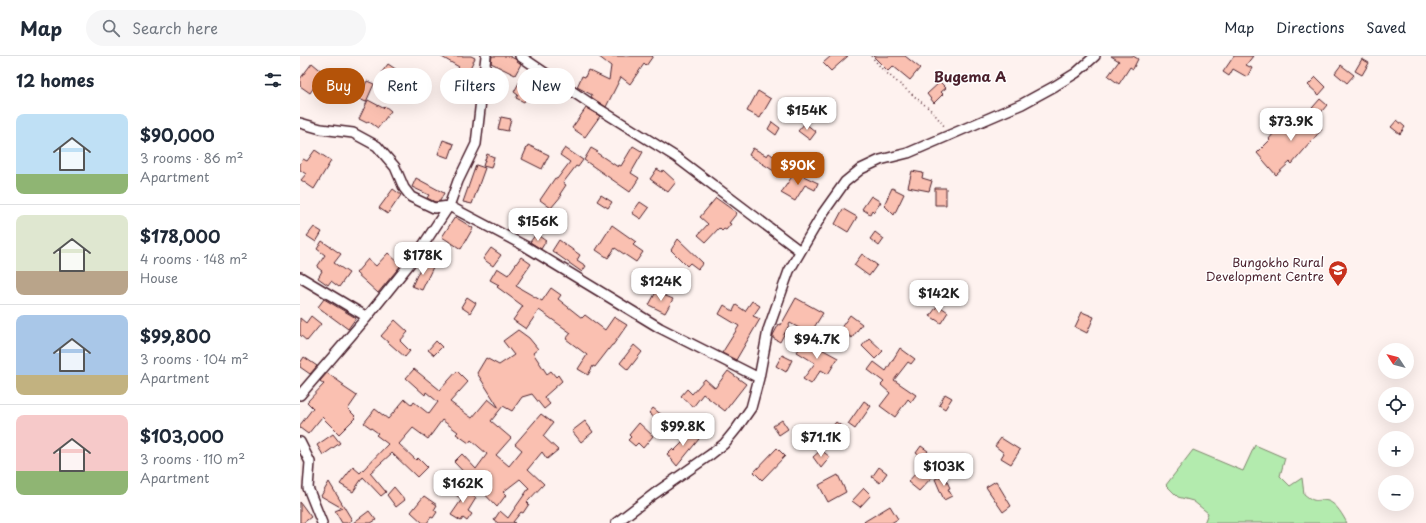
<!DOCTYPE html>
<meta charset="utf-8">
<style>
body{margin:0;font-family:"Playpen Sans",sans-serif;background:#f6f6f7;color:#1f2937;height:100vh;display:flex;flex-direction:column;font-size:15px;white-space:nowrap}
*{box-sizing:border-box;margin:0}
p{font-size:13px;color:#747a83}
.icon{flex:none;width:22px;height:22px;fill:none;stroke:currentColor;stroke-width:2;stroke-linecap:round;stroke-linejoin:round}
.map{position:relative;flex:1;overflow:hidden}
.side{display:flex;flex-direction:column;background:#fff;width:300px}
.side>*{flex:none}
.hud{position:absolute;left:12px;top:12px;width:380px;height:36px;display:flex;gap:8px}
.needle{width:26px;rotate:306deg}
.fabs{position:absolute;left:1078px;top:287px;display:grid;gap:8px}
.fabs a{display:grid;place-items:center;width:36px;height:36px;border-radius:50%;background:#fff;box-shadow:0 4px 16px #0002;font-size:20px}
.price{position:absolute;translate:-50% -34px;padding:0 9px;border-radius:8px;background:#fff;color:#222;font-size:13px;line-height:26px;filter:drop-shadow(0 1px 2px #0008)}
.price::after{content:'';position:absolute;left:50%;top:24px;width:12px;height:9px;margin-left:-6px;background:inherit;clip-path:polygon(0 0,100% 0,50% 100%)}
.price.on{background:#b45309;color:#fff}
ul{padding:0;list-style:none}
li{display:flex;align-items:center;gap:12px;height:100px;padding:0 16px}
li+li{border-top:1px solid #e0e1e3}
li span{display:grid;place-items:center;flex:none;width:112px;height:80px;border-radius:8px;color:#555}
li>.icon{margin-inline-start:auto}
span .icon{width:48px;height:48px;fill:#fffc;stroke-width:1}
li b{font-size:17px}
h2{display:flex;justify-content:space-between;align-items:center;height:48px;padding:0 16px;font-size:17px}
.pill{padding:0 14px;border-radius:18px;background:#fff;box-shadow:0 4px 16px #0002;font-size:14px;line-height:36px}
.pill.on{background:#b45309;color:#fff}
header{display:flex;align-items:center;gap:24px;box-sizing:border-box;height:56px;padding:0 20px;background:#fff;border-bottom:1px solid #e0e1e3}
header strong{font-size:19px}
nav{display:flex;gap:22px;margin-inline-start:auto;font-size:14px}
.search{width:280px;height:36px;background:#f6f6f7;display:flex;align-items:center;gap:10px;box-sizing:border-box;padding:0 14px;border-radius:22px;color:#747a83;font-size:15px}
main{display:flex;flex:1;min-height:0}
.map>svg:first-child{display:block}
.green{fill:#b3ebae;stroke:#7e856c}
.building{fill:#fac0b1;stroke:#4a1f2b}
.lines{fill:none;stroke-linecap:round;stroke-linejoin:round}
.minor-casing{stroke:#4a1f2b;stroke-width:12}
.path{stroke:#4a1f2b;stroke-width:1.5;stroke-dasharray:1 3;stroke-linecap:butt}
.minor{stroke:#fff;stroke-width:9}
.labels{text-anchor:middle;stroke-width:3;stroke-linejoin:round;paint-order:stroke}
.poi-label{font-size:12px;fill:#4a1f2b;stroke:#fff;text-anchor:end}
.quarter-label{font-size:14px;font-weight:bold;fill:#4a1f2b;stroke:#fff}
</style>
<header>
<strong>Map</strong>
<div class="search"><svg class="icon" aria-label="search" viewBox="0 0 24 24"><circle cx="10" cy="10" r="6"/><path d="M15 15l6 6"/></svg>Search here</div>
<nav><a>Map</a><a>Directions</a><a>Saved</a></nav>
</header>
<main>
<section class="side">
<h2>12 homes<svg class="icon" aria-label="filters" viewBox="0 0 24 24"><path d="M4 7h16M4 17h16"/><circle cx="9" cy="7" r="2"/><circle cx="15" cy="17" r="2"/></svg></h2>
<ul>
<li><span style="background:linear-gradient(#bfe0f5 75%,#8fb573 0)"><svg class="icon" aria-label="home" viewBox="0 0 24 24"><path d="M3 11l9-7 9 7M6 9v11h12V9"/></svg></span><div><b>$90,000</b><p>3 rooms · 86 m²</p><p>Apartment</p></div></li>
<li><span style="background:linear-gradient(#dfe7d0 70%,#b9a48a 0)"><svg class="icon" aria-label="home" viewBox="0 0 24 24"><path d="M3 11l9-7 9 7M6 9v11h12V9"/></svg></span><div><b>$178,000</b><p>4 rooms · 148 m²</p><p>House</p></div></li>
<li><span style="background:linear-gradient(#a9c7e8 75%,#c2b280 0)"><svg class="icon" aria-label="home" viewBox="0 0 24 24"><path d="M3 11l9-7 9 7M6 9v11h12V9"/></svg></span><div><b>$99,800</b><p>3 rooms · 104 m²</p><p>Apartment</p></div></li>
<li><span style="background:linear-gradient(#f6c9c9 70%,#8fb573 0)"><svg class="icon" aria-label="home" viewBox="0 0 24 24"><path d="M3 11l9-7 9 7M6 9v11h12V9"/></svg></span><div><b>$103,000</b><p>3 rooms · 110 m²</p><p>Apartment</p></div></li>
</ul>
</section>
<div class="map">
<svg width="1126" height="467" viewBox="0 0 1126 467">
<rect width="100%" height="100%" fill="#fef2ef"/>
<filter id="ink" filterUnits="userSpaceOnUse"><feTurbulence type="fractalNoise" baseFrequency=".025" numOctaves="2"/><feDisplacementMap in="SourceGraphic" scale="8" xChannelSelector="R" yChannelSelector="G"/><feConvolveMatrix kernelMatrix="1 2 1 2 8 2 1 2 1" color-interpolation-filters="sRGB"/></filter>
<g filter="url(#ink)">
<path class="green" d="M 955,389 L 985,402 L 980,420 L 990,430 L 1002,422 L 1004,438 C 1017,449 1016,442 1028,445 C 1037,448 1043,460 1047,467 L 904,467 L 908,457 L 893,445 L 878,441 L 866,429 L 893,394 L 943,415 Z"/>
<path class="building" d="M 140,0 L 171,0 L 175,2 L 166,20 L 156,15 L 159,11 Z
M 192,0 L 209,0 L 215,3 L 221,8 L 215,19 L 191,7 Z
M 298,0 L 353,0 L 346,10 L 344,8 L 330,28 L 321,21 L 306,51 L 291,41 L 292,39 L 277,31 L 282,20 L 285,21 L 288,14 L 309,24 L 311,10 Z
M 531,0 L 548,0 L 531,15 L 523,7 Z
M 573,0 L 605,0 L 620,12 L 610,24 L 593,10 L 588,15 Z
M 811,0 L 833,0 L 838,3 L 833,13 L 830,11 L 819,28 L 808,20 L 819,5 Z
M 934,0 L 953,0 L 946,9 L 952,12 L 947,21 L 933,13 L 929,20 L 923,16 Z
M 1062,3 L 1069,7 L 1062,19 L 1055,15 Z
M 12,7 L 24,17 L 10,37 L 0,30 L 0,23 Z
M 88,8 L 115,26 L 109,35 L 82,16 Z
M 1041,9 L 1054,19 L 1047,27 L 1035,17 Z
M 222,21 L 234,28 L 224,46 L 216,42 L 218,39 L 214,36 Z
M 1016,21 L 1026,31 L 1019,39 L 1008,29 Z
M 67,25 L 74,28 L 66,46 L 59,43 Z
M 640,26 L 646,32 L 641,36 L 643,38 L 634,47 L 627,38 Z
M 458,35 L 471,43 L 460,62 L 447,55 Z
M 1020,43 L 1027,49 L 1013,66 L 1022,73 L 992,108 L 990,106 L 976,119 L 957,97 L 970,84 L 969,83 L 977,73 L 982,77 L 988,70 L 997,77 L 1009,62 L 1006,59 Z
M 68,44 L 83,52 L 85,50 L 91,55 L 78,72 L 68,65 L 67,67 L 59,63 Z
M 286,52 L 300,60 L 285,81 L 272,72 Z
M 201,61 L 211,63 L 208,75 L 198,73 Z
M 1097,64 L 1105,71 L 1100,78 L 1091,71 Z
M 472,66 L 480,72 L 476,79 L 468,73 Z
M 505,67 L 516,76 L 510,84 L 498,75 Z
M 143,84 L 154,88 L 149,102 L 138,98 Z
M 228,89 L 249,99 L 242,113 L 222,103 Z
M 333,90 L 343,96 L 331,117 L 339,122 L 330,136 L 284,104 L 291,92 L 298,96 L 297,97 L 318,111 L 319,109 L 321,110 Z
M 265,92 L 283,104 L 278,111 L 276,110 L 263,127 L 266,129 L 260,138 L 262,139 L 251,152 L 240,144 L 255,122 L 257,123 L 270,106 L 260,99 Z
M 453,92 L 467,100 L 469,97 L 483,107 L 477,117 L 449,99 Z
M 15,94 L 31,105 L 14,133 L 1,124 L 6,118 L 0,114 L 0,108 L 3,103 L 7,105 Z
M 187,98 L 194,101 L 191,112 L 183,110 Z
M 496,100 L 505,104 L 499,116 L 490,112 Z
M 176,109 L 185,112 L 172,148 L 163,146 Z
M 357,113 L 362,116 L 363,114 L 376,126 L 368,136 L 350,123 Z
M 612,115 L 623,117 L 622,122 L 632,125 L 629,135 L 608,131 Z
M 495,116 L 518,127 L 515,134 L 505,129 L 495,145 L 481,137 Z
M 116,122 L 144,137 L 140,145 L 135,146 L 127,142 L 129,139 L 112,131 Z
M 592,132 L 604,138 L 594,159 L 584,149 Z
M 635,132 L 646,132 L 646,149 L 635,149 Z
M 93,133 L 101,139 L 88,158 L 79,152 Z
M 301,139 L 312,146 L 308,152 L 297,145 Z
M 571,140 L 581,146 L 574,156 L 572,154 L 570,158 L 562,153 Z
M 416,142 L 437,157 L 429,167 L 431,168 L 426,174 L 424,173 L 422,175 L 419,172 L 406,186 L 398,179 L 408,168 L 400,161 Z
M 340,146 L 349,152 L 341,163 L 332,157 Z
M 543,153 L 557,161 L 548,176 L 535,168 Z
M 155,161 L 173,172 L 161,193 L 142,181 Z
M 312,169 L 336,186 L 333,189 L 343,196 L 336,206 L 315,192 L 308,202 L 296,194 Z
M 14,171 L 22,176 L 16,186 L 7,180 Z
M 575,176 L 584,183 L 579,190 L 570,183 Z
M 236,178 L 246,185 L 241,193 L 230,186 Z
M 378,183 L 403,207 L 398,213 L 390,207 L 387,210 L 371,194 Z
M 259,184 L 280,199 L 277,204 L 286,210 L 282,216 L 252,195 Z
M 22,185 L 41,198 L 34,207 L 49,217 L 39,231 L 31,225 L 28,229 L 18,222 L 22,215 L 17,211 L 25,199 L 17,193 Z
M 191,192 L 201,199 L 193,210 L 183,203 Z
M 88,197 L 101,209 L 78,237 L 56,217 L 68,203 L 76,210 Z
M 562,198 L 577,209 L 569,220 L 554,209 Z
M 221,201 L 231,208 L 216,230 L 242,245 L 251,232 L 261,239 L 258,243 L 282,262 L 285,259 L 305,274 L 314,261 L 327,269 L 313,289 L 312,289 L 295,311 L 293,310 L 288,319 L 278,313 L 287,299 L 266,283 L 271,277 L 239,254 L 226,273 L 213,264 L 223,250 L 197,231 L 199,229 L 190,224 L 197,212 L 208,219 Z
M 123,206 L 133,211 L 122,234 L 112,230 Z
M 356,236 L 373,243 L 365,257 L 349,249 Z
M 167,241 L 176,247 L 170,257 L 161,251 Z
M 496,242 L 523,257 L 510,278 L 490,267 L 480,286 L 473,282 L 473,279 L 479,268 L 481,269 Z
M 24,243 L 56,262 L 48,273 L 18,251 Z
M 452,245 L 460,250 L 453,260 L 460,263 L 436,304 L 422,297 L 439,270 L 419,258 L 424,249 L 433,255 L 436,249 L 445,255 Z
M 638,249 L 648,256 L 641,267 L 630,260 Z
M 782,256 L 794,261 L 787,277 L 775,271 Z
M 550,259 L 562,268 L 552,282 L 540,273 Z
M 11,260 L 21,268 L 7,285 L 0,279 L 0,262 L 6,267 Z
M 95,264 L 108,276 L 100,285 L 110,295 L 105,301 L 81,280 Z
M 218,274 L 229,282 L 238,293 L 233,297 L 247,318 L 251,315 L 256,321 L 258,319 L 262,325 L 244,341 L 250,348 L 244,353 L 232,338 L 222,341 L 212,355 L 203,350 L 191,365 L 211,382 L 196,399 L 209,410 L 222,394 L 215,388 L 241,358 L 253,367 L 243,380 L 258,394 L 247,403 L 242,396 L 228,413 L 244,428 L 227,446 L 229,448 L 223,457 L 221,456 L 213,466 L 215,467 L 198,467 L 194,464 L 200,455 L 208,462 L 229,432 L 220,423 L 203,436 L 206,439 L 197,451 L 154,406 L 162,398 L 176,413 L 187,398 L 171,384 L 169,387 L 156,378 L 158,376 L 142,364 L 128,383 L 113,372 L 99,388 L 116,404 L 118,402 L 127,411 L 117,421 L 92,397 L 70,417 L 86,436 L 81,440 L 63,421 L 53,436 L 40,428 L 53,411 L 60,417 L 88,388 L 76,379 L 78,377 L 64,367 L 75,353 L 88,363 L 105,343 L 112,349 L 114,346 L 129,358 L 138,346 L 126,336 L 125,339 L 106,322 L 114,313 L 140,334 L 157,315 L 168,326 L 150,346 L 172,362 L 188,343 L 199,352 L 177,317 L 186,302 L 199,309 L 214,299 L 203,285 Z
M 569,282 L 583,295 L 575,303 L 562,290 Z
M 505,284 L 538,302 L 528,318 L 521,314 L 511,328 L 503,323 L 515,307 L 497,296 Z
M 136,285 L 142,291 L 134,299 L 128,294 Z
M 334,289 L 342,296 L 328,314 L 320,307 Z
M 600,292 L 615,303 L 611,308 L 608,306 L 594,324 L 616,339 L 611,346 L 608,343 L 595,361 L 580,350 L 590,337 L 581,329 L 584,326 L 568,314 L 574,306 L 586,315 Z
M 482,299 L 492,304 L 486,316 L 476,310 Z
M 4,301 L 17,310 L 10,318 L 0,311 L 0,307 Z
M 428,315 L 446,328 L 425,355 L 403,338 L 393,351 L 381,340 L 387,333 L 392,338 L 405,323 L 415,332 Z
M 27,317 L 44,329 L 42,330 L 57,340 L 48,353 L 56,361 L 39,378 L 22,361 L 8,378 L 0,372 L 0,369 L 13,352 L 7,346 L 24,328 L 20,325 Z
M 645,338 L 652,342 L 645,353 L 639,349 Z
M 564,345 L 571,350 L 555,373 L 548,368 Z
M 353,352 L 372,367 L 367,373 L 349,357 Z
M 482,364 L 488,373 L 479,379 L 473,370 Z
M 285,365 L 293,376 L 281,386 L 272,375 Z
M 536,366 L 548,375 L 534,393 L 526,387 L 530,381 L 526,378 Z
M 339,367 L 353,380 L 343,392 L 338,387 L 335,390 L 328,384 L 331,381 L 329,379 Z
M 386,371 L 399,383 L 377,410 L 367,398 L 372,393 L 374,395 L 385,384 L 379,378 Z
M 33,378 L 40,387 L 23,399 L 17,389 Z
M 701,382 L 720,394 L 711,408 L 701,402 L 704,397 L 695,390 Z
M 621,390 L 628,395 L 623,402 L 616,397 Z
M 477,392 L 485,400 L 462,424 L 454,416 Z
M 521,394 L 530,401 L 521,412 L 513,401 Z
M 622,410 L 633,420 L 619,435 L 608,426 Z
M 579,411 L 587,417 L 580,427 L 572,421 Z
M 538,419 L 546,436 L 528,446 L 519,429 Z
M 644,419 L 650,432 L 648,433 L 652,440 L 644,444 L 635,423 Z
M 696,425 L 711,450 L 703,456 L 686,431 Z
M 29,426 L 52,464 L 47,467 L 42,467 L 35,455 L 42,452 L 21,440 Z
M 154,428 L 176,442 L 168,455 L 172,458 L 167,465 L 163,462 L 161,465 L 151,459 L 162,443 L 150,435 Z
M 94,431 L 105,444 L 96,451 L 87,439 Z
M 564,432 L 571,439 L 560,451 L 552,445 Z
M 124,440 L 137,449 L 134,454 L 137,456 L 133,462 L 131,461 L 127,467 L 123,467 L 111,456 Z
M 0,446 L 11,461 L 3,467 L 0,467 Z
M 590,450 L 598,463 L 591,467 L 562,467 Z
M 69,455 L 76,464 L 71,467 L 53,467 Z"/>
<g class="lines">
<g class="minor-casing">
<path id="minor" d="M 220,0 L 291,48 L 376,101 L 500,195
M 0,67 L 21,73 L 53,77 L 77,90 L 95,111 L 104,132 L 111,141 L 134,152 L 149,150 L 225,190 L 360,272 L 459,322
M 0,221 L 67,261
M 0,339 L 67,261 L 116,200 L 149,150 L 158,125 L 176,88 L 186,0
M 0,386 L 10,406 L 8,432 L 22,467
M 316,467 L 354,438 L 410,399 L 424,388 L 437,372 L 451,352 L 459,322 L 468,274 L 489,215 L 523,157 L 545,126 L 561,113 L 580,104 L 608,97 L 722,48 L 755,30 L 776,17 L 795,0"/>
</g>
<path class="path" d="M 571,0 L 583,14 L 632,55 L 645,71"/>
<use href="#minor" class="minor"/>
</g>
</g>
<defs>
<g id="university-pin" transform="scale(1)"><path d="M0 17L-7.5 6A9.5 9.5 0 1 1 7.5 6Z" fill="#c8321e" stroke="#fff"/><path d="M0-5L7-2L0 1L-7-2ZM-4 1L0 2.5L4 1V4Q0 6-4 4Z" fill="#fff"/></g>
</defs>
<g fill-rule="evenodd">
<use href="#university-pin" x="1038" y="214"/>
</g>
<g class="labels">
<g class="poi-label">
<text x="1024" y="211">Bungokho Rural<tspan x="1024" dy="14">Development Centre</tspan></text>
</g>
<g class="quarter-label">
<text x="670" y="26">Bugema A</text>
</g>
</g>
</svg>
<div class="fabs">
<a><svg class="needle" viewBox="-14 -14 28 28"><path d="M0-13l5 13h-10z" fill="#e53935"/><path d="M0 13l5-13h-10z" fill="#747a83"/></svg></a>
<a><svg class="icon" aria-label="locate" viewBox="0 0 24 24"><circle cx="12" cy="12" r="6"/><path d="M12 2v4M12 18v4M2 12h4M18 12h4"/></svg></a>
<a>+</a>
<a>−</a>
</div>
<b class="price" style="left:507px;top:75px">$154K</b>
<b class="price" style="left:991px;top:86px">$73.9K</b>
<b class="price on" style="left:498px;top:130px">$90K</b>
<b class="price" style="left:238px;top:186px">$156K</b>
<b class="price" style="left:123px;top:220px">$178K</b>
<b class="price" style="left:361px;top:246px">$124K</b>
<b class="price" style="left:639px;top:258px">$142K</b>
<b class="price" style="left:517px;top:304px">$94.7K</b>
<b class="price" style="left:383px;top:391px">$99.8K</b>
<b class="price" style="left:521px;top:402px">$71.1K</b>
<b class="price" style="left:644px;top:431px">$103K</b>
<b class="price" style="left:163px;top:448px">$162K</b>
<div class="hud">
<a class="pill on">Buy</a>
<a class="pill">Rent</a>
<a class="pill">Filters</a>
<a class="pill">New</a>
</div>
</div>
</main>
